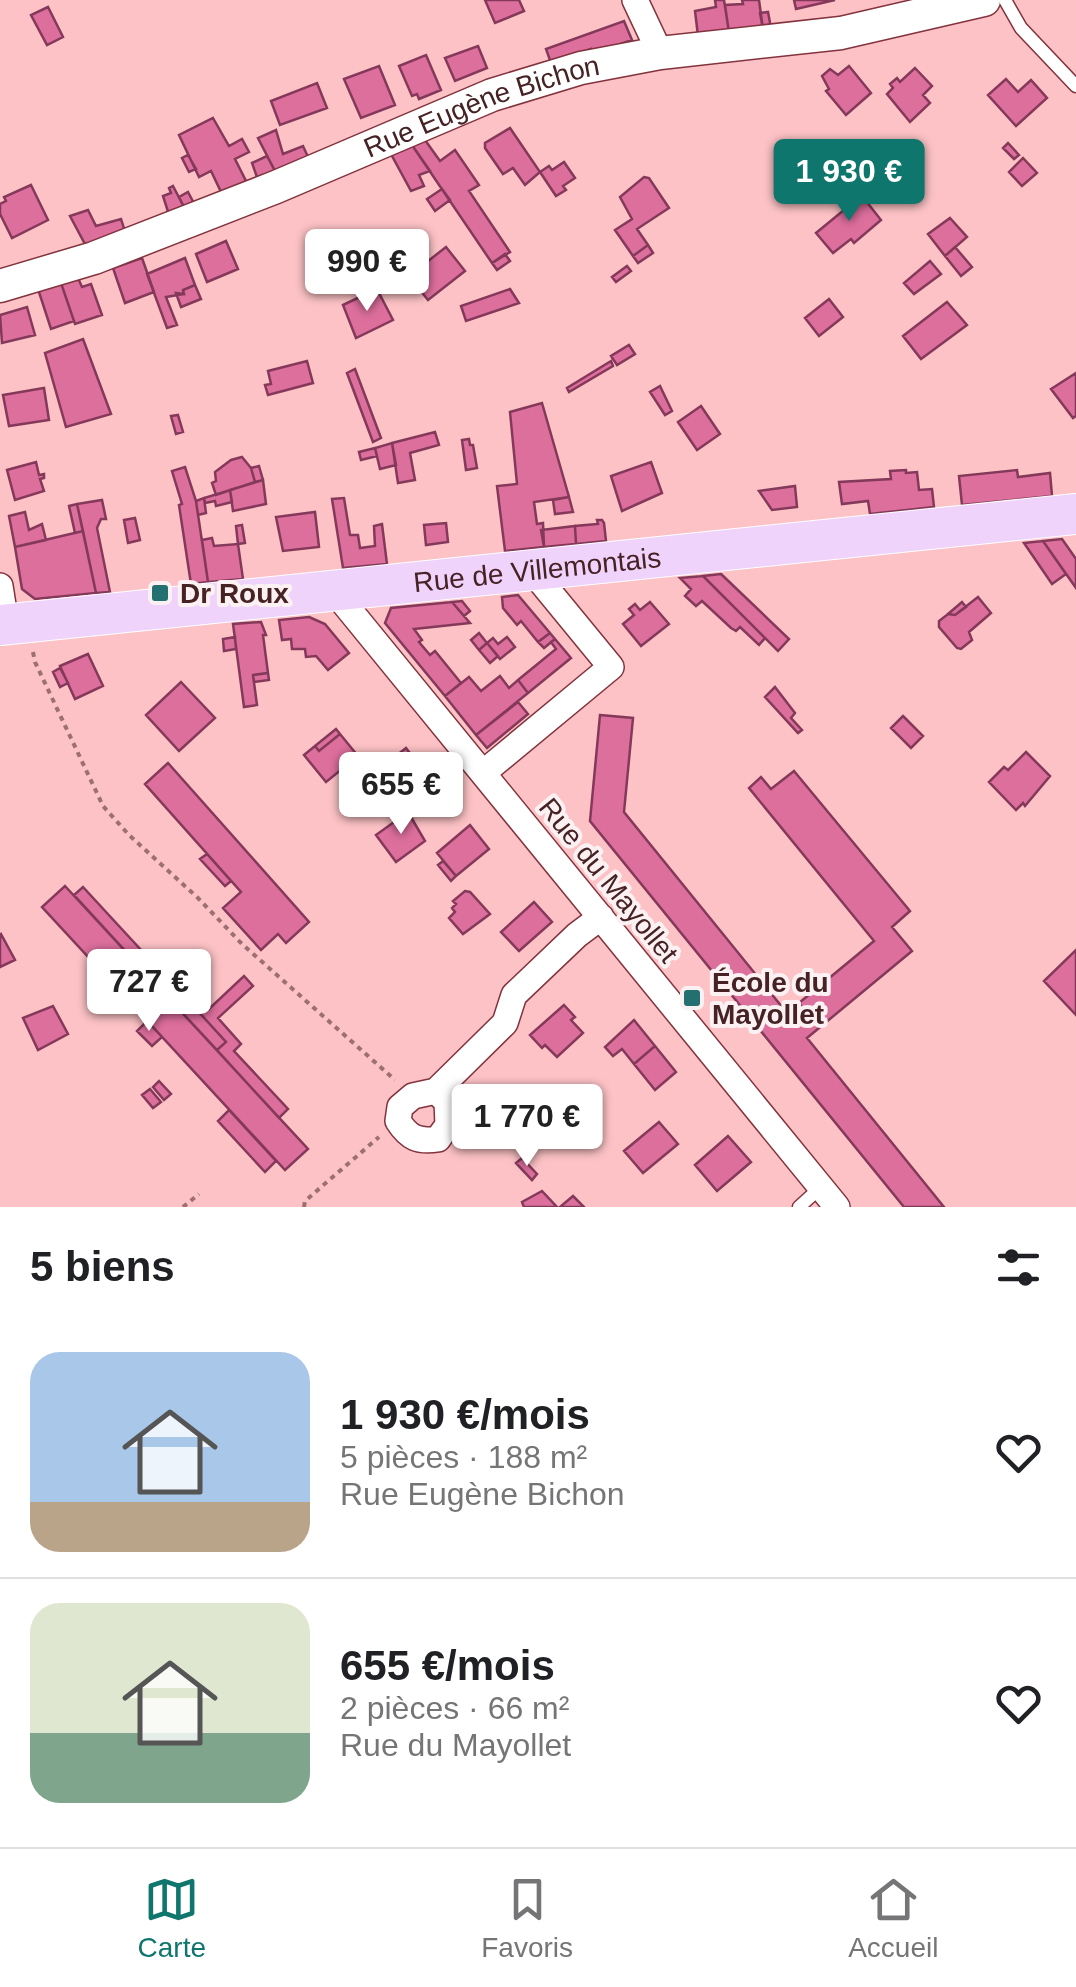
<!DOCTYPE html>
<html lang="fr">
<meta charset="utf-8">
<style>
body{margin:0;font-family:Arial,sans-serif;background:#f2f2f2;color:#202124;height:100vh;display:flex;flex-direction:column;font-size:38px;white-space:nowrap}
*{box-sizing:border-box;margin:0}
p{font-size:32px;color:#757577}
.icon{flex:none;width:55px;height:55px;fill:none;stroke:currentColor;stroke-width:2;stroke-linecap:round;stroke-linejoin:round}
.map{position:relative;height:1207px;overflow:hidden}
.details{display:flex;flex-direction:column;background:#fff;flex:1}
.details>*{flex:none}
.price{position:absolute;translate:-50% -85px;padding:0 22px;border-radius:10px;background:#fff;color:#222;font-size:32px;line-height:65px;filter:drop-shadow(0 2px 5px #0008)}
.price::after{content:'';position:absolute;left:50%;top:60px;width:30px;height:22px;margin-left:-15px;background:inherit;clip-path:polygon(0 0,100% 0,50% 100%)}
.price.on{background:#0f766e;color:#fff}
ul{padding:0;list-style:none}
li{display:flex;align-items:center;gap:30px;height:250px;padding:0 30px}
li+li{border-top:2px solid #e0e0e0}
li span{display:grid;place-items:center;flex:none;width:280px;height:200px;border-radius:30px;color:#555}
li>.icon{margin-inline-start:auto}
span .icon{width:120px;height:120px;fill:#fffc;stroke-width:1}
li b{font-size:42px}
h2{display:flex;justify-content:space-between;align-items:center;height:120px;padding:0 30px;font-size:42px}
.tabs{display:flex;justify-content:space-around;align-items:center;height:140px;border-top:2px solid #e0e0e0;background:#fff;font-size:28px;color:#757577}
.tabs a{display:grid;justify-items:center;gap:5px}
.tabs .on{color:#0f766e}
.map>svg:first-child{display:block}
.building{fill:#dd6f9d;stroke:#85395a;stroke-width:2.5}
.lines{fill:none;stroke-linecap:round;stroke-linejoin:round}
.service-casing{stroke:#82333d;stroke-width:15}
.minor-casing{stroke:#82333d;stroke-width:28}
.tertiary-casing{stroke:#82333d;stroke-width:35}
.primary-casing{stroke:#fff;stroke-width:42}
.path{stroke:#9d6f72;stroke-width:4;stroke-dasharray:5 5;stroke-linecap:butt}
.service{stroke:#fff;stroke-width:12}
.minor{stroke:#fff;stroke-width:25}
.tertiary{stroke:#fff;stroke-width:32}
.primary{stroke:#efd3fb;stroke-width:40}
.poi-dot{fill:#246f6f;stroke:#fbf1f2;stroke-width:4}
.labels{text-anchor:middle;stroke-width:8;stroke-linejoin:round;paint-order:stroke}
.street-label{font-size:28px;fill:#462225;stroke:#fbf1f2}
.poi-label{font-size:28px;font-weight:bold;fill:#462225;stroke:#fbf1f2;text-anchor:start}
</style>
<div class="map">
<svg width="1076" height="1207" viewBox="0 0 1076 1207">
<rect width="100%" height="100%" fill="#fcc2c5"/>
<path class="building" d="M 485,0 L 519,0 L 524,11 L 495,23 Z
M 715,0 L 724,0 L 729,32 L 698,36 L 695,11 L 716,7 Z
M 742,0 L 759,0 L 763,29 L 729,33 L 725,5 L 743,4 Z
M 794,0 L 835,0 L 796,9 Z
M 48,7 L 63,37 L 47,45 L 31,15 Z
M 768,12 L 771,28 L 763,29 L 760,13 Z
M 624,21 L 632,40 L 592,54 L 591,49 L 551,63 L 546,49 Z
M 478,46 L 487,68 L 455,81 L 445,58 Z
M 426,55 L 441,90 L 419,99 L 417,94 L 412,96 L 399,66 Z
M 379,66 L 395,105 L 361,118 L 344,79 Z
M 849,66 L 871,93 L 846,115 L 826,91 L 829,89 L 822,76 L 830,69 L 838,75 Z
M 915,68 L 932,86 L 923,95 L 930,103 L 910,122 L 887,94 L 893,88 L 890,84 L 897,78 L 900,82 Z
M 1006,79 L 1018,92 L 1031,80 L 1047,98 L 1016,126 L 988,95 Z
M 317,83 L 327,108 L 280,125 L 271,101 Z
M 213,118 L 229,146 L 242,139 L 249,152 L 235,159 L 248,185 L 223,196 L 211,171 L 199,177 L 179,135 Z
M 510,128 L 540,172 L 525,185 L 513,168 L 503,174 L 485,148 L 485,143 Z
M 276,130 L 283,154 L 303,146 L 309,159 L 276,173 L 258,138 Z
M 425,140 L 440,161 L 455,150 L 479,185 L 469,191 L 510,252 L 492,263 L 412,145 Z
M 1008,143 L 1019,155 L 1014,159 L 1003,148 Z
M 412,145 L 430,171 L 419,175 L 424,186 L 411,191 L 391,154 Z
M 188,155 L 196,169 L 189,172 L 182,158 Z
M 267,156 L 276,173 L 258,180 L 252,163 Z
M 1023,158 L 1037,173 L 1022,186 L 1009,172 Z
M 564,162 L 575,178 L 563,186 L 566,190 L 556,196 L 540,172 L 549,166 L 552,170 Z
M 644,177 L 649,178 L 669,208 L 637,229 L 648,245 L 633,256 L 615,230 L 632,219 L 620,197 Z
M 31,185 L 48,220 L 12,238 L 0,214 L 0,204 L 6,201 L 4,197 Z
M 173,186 L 186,211 L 170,218 L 163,196 L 171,193 L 169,188 Z
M 442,189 L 450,200 L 435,211 L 427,199 Z
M 188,192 L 196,207 L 186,211 L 179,197 Z
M 859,192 L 881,220 L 854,243 L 851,239 L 833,253 L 816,233 L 844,210 L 841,206 Z
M 88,210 L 96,226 L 121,219 L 126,235 L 86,246 L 70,216 Z
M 950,218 L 967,237 L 945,256 L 928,234 Z
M 226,241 L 238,269 L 207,282 L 196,254 Z
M 648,245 L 653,253 L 638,263 L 633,256 Z
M 446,247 L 465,271 L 428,300 L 409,276 Z
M 955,247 L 972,267 L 961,276 L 945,256 Z
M 505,254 L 510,261 L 497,270 L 492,263 Z
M 142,258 L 154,292 L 125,303 L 113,268 Z
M 185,258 L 195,285 L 183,290 L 184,294 L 166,297 L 177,325 L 167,328 L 147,274 Z
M 930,261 L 941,274 L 914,294 L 904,283 Z
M 627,266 L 631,271 L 616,282 L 612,277 Z
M 78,278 L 82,287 L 91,284 L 102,315 L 75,324 L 61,283 Z
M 61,283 L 74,321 L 51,329 L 38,289 Z
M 195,285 L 201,299 L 181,307 L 176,293 L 184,294 L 183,290 Z
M 510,289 L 519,303 L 466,321 L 461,306 Z
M 379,293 L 393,320 L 356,338 L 343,305 L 364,295 L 366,300 Z
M 829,299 L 843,317 L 819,336 L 805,318 Z
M 947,302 L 967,325 L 921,359 L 903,336 Z
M 27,307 L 35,335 L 2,343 L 0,315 Z
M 83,339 L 111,414 L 66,427 L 45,353 Z
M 629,345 L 635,354 L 617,365 L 611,356 Z
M 307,361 L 313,383 L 268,395 L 265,385 L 271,384 L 268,371 Z
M 611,361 L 613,366 L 569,392 L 567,388 Z
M 355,369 L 381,438 L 373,442 L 347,373 Z
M 1076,373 L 1076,416 L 1073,418 L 1051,389 Z
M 660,386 L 672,411 L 665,415 L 650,392 Z
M 44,388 L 49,420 L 9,426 L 3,395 Z
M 542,403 L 569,497 L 534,502 L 537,524 L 543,523 L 544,547 L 505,551 L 497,486 L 517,484 L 510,412 Z
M 701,406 L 720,434 L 697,450 L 678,422 Z
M 178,415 L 183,432 L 176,434 L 171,416 Z
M 435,432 L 439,445 L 410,453 L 415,480 L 398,483 L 392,443 Z
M 469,439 L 470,445 L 473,445 L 477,468 L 466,470 L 462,440 Z
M 392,443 L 396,465 L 380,469 L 375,448 Z
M 375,448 L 377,456 L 361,460 L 359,452 Z
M 242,457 L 251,468 L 255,482 L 216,495 L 212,483 L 216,481 L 215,472 L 231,460 Z
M 36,462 L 39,475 L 44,474 L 44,478 L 40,479 L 44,491 L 15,500 L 7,470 Z
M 651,462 L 662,493 L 622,511 L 611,476 Z
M 259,466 L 263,480 L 255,482 L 251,468 Z
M 185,467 L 196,501 L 208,582 L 191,584 L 179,505 L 182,504 L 172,471 Z
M 906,470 L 906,473 L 917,472 L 919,490 L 932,489 L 934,507 L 870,514 L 868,501 L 842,504 L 839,482 L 891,479 L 890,471 Z
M 1017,470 L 1018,477 L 1050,473 L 1052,496 L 962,505 L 959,476 Z
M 263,480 L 266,504 L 233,511 L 230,490 Z
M 795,486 L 797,507 L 772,510 L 759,491 Z
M 230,490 L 232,502 L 216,506 L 215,501 L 205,503 L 204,498 Z
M 569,497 L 573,512 L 555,514 L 553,500 Z
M 204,498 L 206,513 L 198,515 L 196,501 Z
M 344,498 L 350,535 L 358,535 L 360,548 L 375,546 L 374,526 L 382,524 L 387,564 L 343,568 L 332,499 Z
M 102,500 L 106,519 L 101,519 L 97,528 L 110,592 L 96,593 L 77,504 Z
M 77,504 L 83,531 L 75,533 L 69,506 Z
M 25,512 L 29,530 L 42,524 L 46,540 L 15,547 L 9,516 Z
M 315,512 L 319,547 L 283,551 L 276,517 Z
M 135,518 L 140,540 L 128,543 L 124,520 Z
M 597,520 L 602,520 L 604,523 L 606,541 L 576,544 L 575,526 L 598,524 Z
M 446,523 L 448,542 L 426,545 L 424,525 Z
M 242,525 L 245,543 L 238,544 L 236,526 Z
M 575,526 L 576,544 L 544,547 L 541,530 Z
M 83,531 L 96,593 L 35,599 L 22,589 L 15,547 Z
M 212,538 L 214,546 L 238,544 L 243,579 L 208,582 L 202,540 Z
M 1062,539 L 1076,559 L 1076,588 L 1043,541 Z
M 1043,541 L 1066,574 L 1052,584 L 1024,543 Z
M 721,574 L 789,639 L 778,651 L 703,576 Z
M 703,576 L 765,638 L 759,645 L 740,627 L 736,631 L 731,628 L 702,601 L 696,606 L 685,596 L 691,589 L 680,578 Z
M 518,595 L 550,633 L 538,642 L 521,621 L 517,625 L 503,608 L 502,597 Z
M 978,597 L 991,613 L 969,632 L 972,640 L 961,649 L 957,648 L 939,627 L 939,621 L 948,614 L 955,615 Z
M 462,601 L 470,611 L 464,616 L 452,602 Z
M 452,602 L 470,623 L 414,629 L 422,640 L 419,642 L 430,655 L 435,651 L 461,683 L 445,696 L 385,623 L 391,608 Z
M 650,602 L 669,624 L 641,646 L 623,624 L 634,615 L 629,609 L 635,604 L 640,610 Z
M 962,602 L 966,607 L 955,615 L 948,614 Z
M 309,617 L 325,624 L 349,653 L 328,670 L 316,656 L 306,657 L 305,649 L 292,649 L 291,639 L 282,640 L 279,620 Z
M 261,622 L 266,635 L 263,635 L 268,673 L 253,675 L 257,705 L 244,707 L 233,624 Z
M 479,633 L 487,643 L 479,650 L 471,640 Z
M 550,633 L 555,639 L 544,648 L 538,642 Z
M 235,637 L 236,649 L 224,651 L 223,639 Z
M 507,637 L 515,647 L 500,659 L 487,643 L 493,638 L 498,644 Z
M 555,639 L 571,658 L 528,693 L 518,680 L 556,649 L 551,642 Z
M 487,643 L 498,656 L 490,663 L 479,650 Z
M 88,654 L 103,686 L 75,699 L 60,666 Z
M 60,668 L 68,683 L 60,687 L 53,672 Z
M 268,673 L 269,680 L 254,682 L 253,675 Z
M 500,676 L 509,688 L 518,680 L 528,693 L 476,735 L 445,696 L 469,677 L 481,691 Z
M 181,682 L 215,718 L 179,751 L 146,715 Z
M 775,687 L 795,713 L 791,718 L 802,730 L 798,733 L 765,697 Z
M 518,702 L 528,714 L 487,748 L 476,735 Z
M 600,715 L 633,718 L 624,812 L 787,1013 L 799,1003 L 819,1028 L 807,1038 L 944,1207 L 904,1207 L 590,821 Z
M 903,716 L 923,736 L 911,748 L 891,728 Z
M 336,729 L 340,734 L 319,751 L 315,746 Z
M 340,734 L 358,756 L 326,782 L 304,755 L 315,746 L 319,751 Z
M 406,748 L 424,772 L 396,793 L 378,770 Z
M 1026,752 L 1050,776 L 1025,806 L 1023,803 L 1016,810 L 989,782 L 1004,767 L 1008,770 Z
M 168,763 L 309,922 L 286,943 L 278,934 L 261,950 L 223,908 L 241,892 L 145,784 Z
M 794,771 L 910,911 L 892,927 L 912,951 L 819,1028 L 799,1003 L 874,941 L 749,788 L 761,777 L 771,789 Z
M 408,812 L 425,841 L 396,862 L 376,835 Z
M 470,825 L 489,849 L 456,876 L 437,853 Z
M 207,854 L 231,881 L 225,886 L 200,859 Z
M 443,861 L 456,876 L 451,881 L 438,865 Z
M 65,886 L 308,1149 L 285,1170 L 42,907 Z
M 83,887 L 178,990 L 185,983 L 209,1009 L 244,976 L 253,986 L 218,1018 L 241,1044 L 234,1051 L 288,1109 L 279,1118 L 217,1050 L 226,1042 L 186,998 L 176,1006 L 74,895 Z
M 465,891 L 470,892 L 490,914 L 463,934 L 449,918 L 455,912 L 452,908 L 456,904 L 453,901 Z
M 534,902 L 552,922 L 519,951 L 501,932 Z
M 1,934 L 15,960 L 0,967 L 0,935 Z
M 1076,950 L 1076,1015 L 1044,981 Z
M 186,998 L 226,1042 L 217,1050 L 176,1006 Z
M 564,1005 L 575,1017 L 571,1020 L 583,1033 L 557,1057 L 545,1045 L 542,1048 L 530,1035 Z
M 53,1006 L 68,1034 L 38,1050 L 23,1018 Z
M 634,1020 L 655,1046 L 634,1064 L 622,1049 L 613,1056 L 605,1047 Z
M 147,1021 L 162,1037 L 152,1046 L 137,1031 Z
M 655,1046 L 676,1072 L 655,1090 L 634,1064 Z
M 159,1081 L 171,1094 L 164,1100 L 153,1087 Z
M 150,1089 L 161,1102 L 153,1108 L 142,1095 Z
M 229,1110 L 276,1161 L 265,1172 L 218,1121 Z
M 659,1122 L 678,1144 L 643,1173 L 624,1151 Z
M 498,1123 L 506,1136 L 498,1142 L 489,1128 Z
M 728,1136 L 751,1162 L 717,1191 L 695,1165 Z
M 522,1158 L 537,1174 L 532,1180 L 516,1163 Z
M 542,1191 L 557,1207 L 524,1207 L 522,1202 Z
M 573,1196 L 584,1207 L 560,1207 Z"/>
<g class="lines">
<g class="service-casing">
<path id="service" d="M 1005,0 L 1021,28 L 1076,86
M 799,1207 L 821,1187"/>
</g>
<g class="minor-casing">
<path id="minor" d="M 635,0 L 660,53
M 0,586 L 6,624
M 334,591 L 837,1207
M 483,773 L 611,667 L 533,572
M 436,1091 L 447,1102 L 448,1125 L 438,1139 C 418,1142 409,1138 398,1121 L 400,1107 L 413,1096 L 436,1091 L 505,1023 L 514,995 L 577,935 L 601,917"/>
</g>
<g class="tertiary-casing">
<g id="tertiary">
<path id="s1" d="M 0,286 L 94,258 L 276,187 L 492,95 L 581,68 L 660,53 L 841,33 L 984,0"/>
</g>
</g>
<g class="primary-casing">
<g id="primary">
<path id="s2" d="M 0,625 L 1076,514"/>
</g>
</g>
<path class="path" d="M 33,652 L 35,662 L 103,806 L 129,835 L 198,898 L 242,944 L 395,1080
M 183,1207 L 199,1194
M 304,1207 L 305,1201 L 379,1137"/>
<use href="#service" class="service"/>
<use href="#minor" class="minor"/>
<use href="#tertiary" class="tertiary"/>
<use href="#primary" class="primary"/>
</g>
<g class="poi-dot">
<rect x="150" y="583" width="20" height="20" rx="5"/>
<rect x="682" y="988" width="20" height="20" rx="5"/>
</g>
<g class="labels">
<g class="street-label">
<text dy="10" stroke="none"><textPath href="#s1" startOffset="515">Rue Eugène Bichon</textPath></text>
<text dy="10" stroke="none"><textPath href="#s2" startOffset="540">Rue de Villemontais</textPath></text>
<text transform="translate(609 880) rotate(51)" y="10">Rue du Mayollet</text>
</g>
<g class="poi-label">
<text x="180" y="603">Dr Roux</text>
<text x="712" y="992">École du<tspan x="712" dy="32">Mayollet</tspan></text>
</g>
</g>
</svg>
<b class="price on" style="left:849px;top:224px">1 930 €</b>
<b class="price" style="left:367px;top:314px">990 €</b>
<b class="price" style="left:401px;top:837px">655 €</b>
<b class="price" style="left:149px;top:1034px">727 €</b>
<b class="price" style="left:527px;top:1169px">1 770 €</b>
</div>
<section class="details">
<h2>5 biens<svg class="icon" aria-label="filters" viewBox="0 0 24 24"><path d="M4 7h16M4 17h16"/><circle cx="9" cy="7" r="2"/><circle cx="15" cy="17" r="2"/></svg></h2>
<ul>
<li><span style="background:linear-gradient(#a9c7e8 75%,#b9a48a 0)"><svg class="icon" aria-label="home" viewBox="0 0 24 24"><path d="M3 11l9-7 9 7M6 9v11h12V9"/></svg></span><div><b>1 930 €/mois</b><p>5 pièces · 188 m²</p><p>Rue Eugène Bichon</p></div><svg class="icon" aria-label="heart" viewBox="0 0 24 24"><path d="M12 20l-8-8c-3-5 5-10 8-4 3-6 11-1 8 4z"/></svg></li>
<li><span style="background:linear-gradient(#dfe7d0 65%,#7fa58c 0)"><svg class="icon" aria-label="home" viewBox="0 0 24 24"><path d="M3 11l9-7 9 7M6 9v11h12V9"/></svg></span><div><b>655 €/mois</b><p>2 pièces · 66 m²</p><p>Rue du Mayollet</p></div><svg class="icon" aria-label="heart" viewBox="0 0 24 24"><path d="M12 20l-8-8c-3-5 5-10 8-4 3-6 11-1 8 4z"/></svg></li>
</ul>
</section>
<nav class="tabs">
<a class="on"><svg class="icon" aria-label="map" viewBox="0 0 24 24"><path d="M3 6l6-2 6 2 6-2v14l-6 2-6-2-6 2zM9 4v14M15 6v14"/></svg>Carte</a>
<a><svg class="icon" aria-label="saved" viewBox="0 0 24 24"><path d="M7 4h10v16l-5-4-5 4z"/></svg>Favoris</a>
<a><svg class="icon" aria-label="home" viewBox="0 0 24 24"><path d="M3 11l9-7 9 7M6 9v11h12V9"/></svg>Accueil</a>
</nav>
